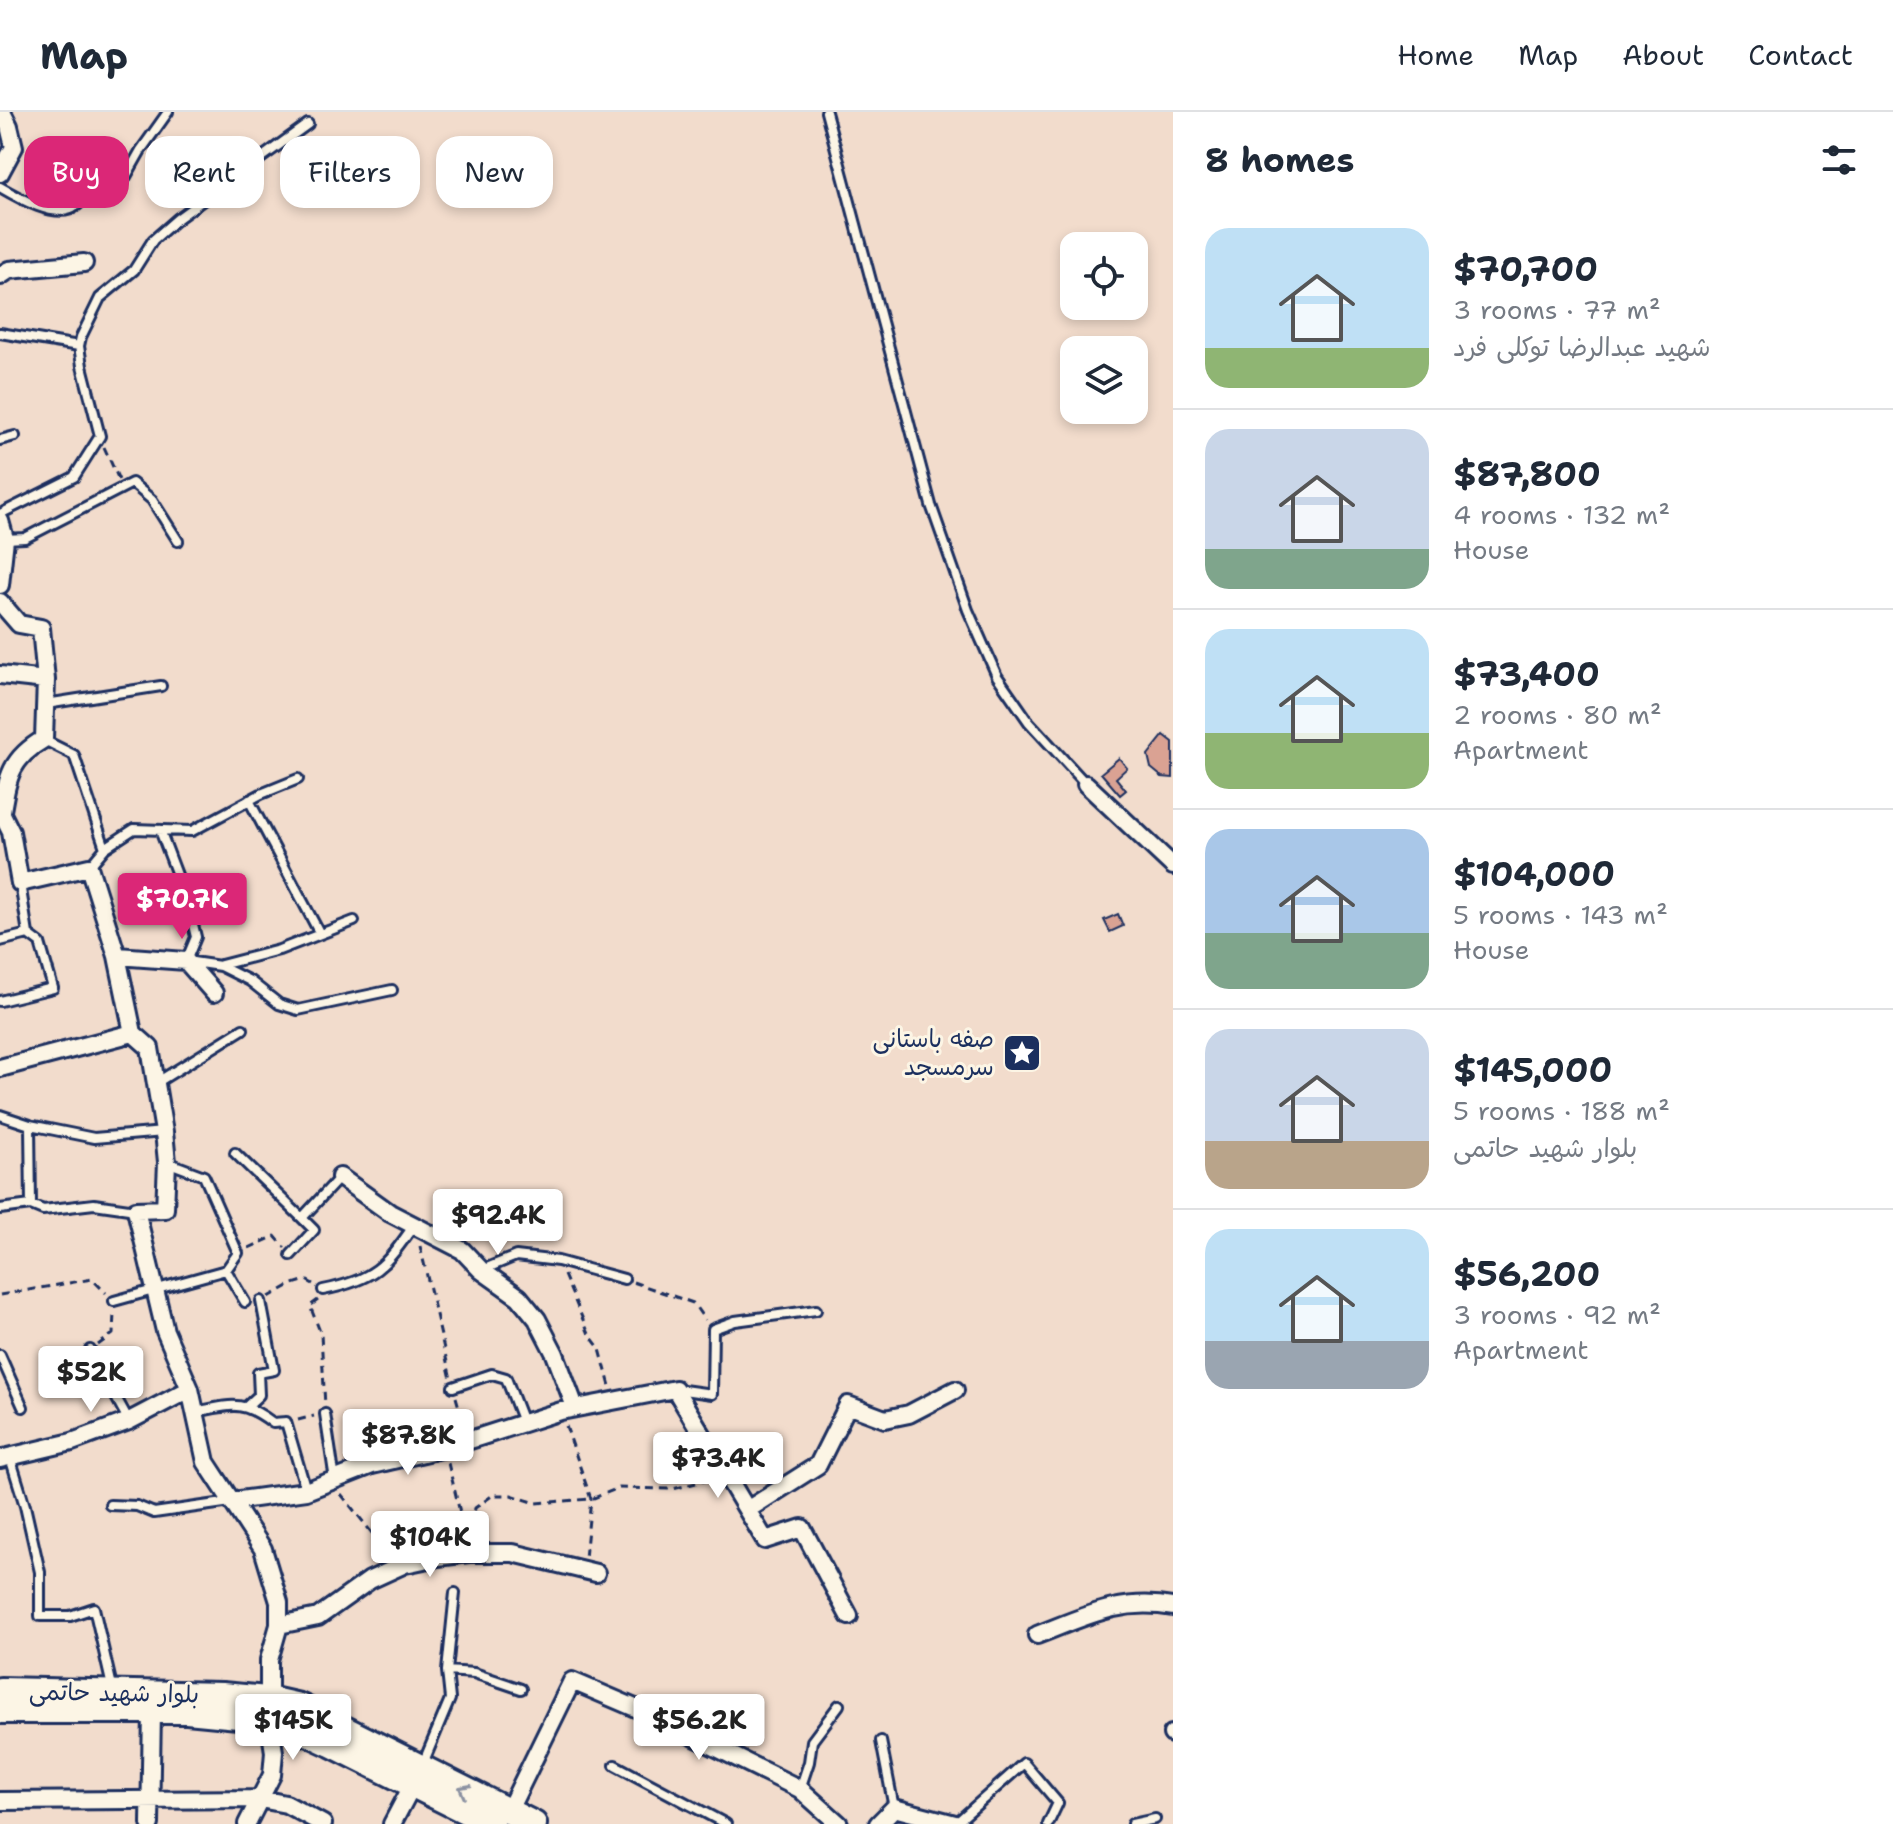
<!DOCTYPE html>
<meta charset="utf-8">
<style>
body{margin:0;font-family:"Shantell Sans","Playpen Sans Arabic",sans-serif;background:#f2f2f3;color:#1f2937;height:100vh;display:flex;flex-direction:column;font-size:30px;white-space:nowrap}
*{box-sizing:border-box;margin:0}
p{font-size:26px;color:#747a83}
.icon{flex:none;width:44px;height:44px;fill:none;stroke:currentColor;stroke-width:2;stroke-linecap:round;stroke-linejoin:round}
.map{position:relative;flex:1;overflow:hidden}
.panel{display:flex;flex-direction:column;background:#fff;width:720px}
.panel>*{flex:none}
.guide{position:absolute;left:24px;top:24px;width:760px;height:72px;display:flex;gap:16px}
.buttons{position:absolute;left:1060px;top:120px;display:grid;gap:16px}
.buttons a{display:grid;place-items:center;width:88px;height:88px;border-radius:16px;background:#fff;box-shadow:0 4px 12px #0003;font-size:40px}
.price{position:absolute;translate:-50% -68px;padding:0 18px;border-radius:8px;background:#fff;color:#222;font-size:26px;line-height:52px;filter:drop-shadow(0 2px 4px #0008)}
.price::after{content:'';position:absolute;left:50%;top:48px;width:24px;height:18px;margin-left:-12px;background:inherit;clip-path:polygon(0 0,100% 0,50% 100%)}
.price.selected{background:#db2777;color:#fff}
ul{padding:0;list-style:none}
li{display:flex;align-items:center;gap:24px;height:200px;padding:0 32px}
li+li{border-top:2px solid #e0e1e3}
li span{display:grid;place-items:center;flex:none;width:224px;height:160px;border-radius:24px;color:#555}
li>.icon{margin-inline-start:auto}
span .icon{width:96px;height:96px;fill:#fffc;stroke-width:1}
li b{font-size:34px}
h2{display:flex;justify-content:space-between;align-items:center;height:96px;padding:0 32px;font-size:34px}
.pill{padding:0 28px;border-radius:24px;background:#fff;box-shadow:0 4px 12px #0003;font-size:28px;line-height:72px}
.pill.selected{background:#db2777;color:#fff}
header{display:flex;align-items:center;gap:48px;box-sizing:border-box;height:112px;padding:0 40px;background:#fff;border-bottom:2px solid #e0e1e3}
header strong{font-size:38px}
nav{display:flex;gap:44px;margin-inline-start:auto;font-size:28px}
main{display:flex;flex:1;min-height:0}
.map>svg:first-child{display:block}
.building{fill:#daa293;stroke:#1b2f5e;stroke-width:2}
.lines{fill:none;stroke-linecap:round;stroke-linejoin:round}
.lane-casing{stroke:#1b2f5e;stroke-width:14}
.street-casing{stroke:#1b2f5e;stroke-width:22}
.secondary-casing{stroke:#1b2f5e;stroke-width:30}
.path{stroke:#1b2f5e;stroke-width:3;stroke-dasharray:8 6;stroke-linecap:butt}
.lane{stroke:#fcf5e5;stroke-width:8}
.street{stroke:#fcf5e5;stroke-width:16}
.secondary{stroke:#fcf5e5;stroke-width:24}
.oneway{stroke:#8c92a2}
.labels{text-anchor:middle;stroke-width:6;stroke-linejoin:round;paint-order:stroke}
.poi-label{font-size:24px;fill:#1b2f5e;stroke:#fcf5e5;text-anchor:end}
.street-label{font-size:24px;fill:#1b2f5e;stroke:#fcf5e5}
</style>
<header>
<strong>Map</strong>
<nav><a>Home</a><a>Map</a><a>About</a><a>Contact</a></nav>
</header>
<main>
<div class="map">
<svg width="1173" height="1712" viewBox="0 0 1173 1712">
<rect width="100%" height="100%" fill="#f2dccc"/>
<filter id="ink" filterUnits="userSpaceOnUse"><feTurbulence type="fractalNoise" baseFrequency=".0125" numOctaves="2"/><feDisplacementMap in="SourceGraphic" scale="16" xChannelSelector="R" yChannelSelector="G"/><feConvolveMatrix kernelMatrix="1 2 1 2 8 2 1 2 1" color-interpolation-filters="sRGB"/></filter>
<g filter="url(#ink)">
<path class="building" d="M 1164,623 L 1173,630 L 1173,666 L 1162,665 L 1151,656 L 1148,643 Z
M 1119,646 L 1127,656 L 1116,666 L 1126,678 L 1120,683 L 1101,661 Z
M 1118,802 L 1123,814 L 1110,820 L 1104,808 Z"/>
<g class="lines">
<g class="lane-casing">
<path id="lane" d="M 826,0 L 931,393 L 968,498 L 997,564 L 1029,610 L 1086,672
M 0,75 C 17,85 58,109 76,94 C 81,91 85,84 88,79 L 106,78 L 124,68 L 141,38 L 168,0
M 0,221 L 79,234 L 81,225 L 100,186 L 134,158 L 153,128 L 177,107 L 308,12
M 0,328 L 15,324
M 0,402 L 74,365 L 100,324 L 82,254 L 79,234
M 5,427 L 25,426 L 132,371 L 152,388 L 178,429
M 46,592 L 161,574
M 44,628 L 74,643 L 105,736 L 89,755
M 249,688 L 320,822
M 160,718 L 188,792 L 196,825 L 186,849 L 220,854 L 250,869 L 279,892 L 298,898 L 392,878
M 105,736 L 134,717 L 192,719 L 261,682 L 298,667
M 0,829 L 28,822 L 20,771
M 221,853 L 279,838 L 354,809
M 0,889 L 53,876 L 40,831 L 28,822
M 156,971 L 243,917
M 0,1003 L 30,1013 L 94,1026 L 164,1020
M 30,1013 L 31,1093 L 43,1098 L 94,1092 L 136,1098
M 235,1041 L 302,1106
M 0,1097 L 31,1093
M 291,1143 L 314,1118 L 302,1106 L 340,1065
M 226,1158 L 245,1190
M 482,1158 L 516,1144 L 558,1149 L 624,1167
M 323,1178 C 374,1168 385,1155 414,1113
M 114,1189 L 226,1158 L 238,1141 L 204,1064 L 167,1050
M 90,1238 L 129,1309
M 0,1243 L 23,1295
M 453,1275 L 492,1262 L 506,1266 L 523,1310
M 676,1277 L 712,1282 L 713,1217 L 735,1209 L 816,1198
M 246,1295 L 259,1283 L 258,1261 L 274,1258 L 261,1189
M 195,1300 C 231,1293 242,1287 273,1311 L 286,1310 L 306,1378
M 325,1302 L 335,1368
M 10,1345 L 25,1394 L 40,1460 L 40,1504 L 70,1504 L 94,1496 L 113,1579
M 110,1393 L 137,1394 L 154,1401 L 231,1390
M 447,1559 L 474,1561 L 521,1577
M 881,1629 L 894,1696
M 615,1653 L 726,1712
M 422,1654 L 450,1587 L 447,1559 L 455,1481
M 800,1677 L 809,1650 L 812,1629 L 839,1593
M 955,1712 L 1024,1651 L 1058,1691 L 1048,1712
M 1132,1712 L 1155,1707"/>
</g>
<g class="street-casing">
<path id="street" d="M 0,61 L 14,35 L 9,14 L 2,0
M 0,164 L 9,158 L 84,151
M 0,409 L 5,427 L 0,473
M 0,490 L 19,512 L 41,516 L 46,568 L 44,627 C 11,646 8,664 2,699
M 0,563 L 46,568
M 1086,672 L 1173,754
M 0,698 L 11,720 L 20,771 L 89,755 L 117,844 L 133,921 L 150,936 L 164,1020 L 167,1050 L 165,1097 L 136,1098 L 165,1219 L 190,1277 L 206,1350 L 263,1437 L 279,1490 L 279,1513 L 269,1548 L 269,1607 L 274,1640 L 272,1663 L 247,1712
M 117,844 L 186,849 L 214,881
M 0,956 L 133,921
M 340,1065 L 390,1101 L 462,1138 L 481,1158 L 519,1185 L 537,1207 L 555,1242 L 575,1295
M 0,1347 L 72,1330 L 129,1309 L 190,1277
M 233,1389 L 306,1379 L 372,1353 L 445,1336 L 561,1299 L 675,1277 L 765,1428 L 802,1416 L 849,1504
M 747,1398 L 818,1353 L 848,1293 L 885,1307 L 909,1302 L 955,1278
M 279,1513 L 318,1505 L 370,1468 L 405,1452 L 438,1445 L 469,1441 L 513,1441 L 596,1461
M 1037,1523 C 1084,1505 1121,1485 1173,1495
M 1172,1622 L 1173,1622
M 0,1689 L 260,1687 L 286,1692 L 323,1712
M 509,1698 L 572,1569 L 640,1598 L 800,1677 L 839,1712
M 150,1712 L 152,1600
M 392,1712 L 412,1674
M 878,1712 L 894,1696 L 955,1712"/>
</g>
<g class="secondary-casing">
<path id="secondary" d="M 0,1578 L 222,1583 L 268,1587 L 299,1594 L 534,1712
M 0,1599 L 187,1599 L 269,1607 L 288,1612 L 331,1632 L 491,1712"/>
</g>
<path class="path" d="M 104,335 L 119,368
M 420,1134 L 451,1267
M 249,1136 L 275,1124 L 285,1136
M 564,1163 L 589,1222 L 600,1237 L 610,1274
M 633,1170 L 693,1191 L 705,1208
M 0,1183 L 92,1167 L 106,1181
M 269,1185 L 290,1173 L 306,1168 L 313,1172
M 318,1188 L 310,1194 L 321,1222 L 325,1294
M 98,1233 L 113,1222 L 114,1201
M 456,1285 L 465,1317
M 298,1308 L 314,1304
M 566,1314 L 591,1387 L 585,1446
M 448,1351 L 466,1425
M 341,1382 L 372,1421 L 380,1422 L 394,1440
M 474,1426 L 472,1414 L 475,1396 L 493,1383 L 511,1383 L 536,1391 L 591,1387 L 619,1376 L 673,1377 L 712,1367"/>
<use href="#lane" class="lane"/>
<use href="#street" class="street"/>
<use href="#secondary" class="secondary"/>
</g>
<defs><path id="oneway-chevron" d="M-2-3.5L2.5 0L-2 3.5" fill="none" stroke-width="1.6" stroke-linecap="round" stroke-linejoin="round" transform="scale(2)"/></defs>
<use class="oneway" href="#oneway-chevron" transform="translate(464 1678) rotate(-152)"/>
</g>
<defs>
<g id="sight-square" transform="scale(2)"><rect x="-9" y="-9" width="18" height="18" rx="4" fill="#1b2f5e" stroke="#fcf5e5"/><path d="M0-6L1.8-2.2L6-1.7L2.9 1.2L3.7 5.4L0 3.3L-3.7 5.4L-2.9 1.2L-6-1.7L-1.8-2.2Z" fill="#fff"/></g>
</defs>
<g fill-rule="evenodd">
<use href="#sight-square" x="1022" y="941"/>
</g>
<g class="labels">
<g class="poi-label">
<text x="994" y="935">صفه باستانی<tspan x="994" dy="28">سرمسجد</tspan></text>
</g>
<g class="street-label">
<text transform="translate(114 1581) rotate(1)" y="8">بلوار شهید حاتمی</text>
</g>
</g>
</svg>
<div class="buttons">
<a><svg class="icon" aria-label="locate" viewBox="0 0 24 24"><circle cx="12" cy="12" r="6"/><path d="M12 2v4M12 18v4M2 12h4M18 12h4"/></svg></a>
<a><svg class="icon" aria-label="layers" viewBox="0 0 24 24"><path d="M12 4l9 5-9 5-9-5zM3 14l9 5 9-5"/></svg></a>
</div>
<b class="price selected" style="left:182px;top:829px">$70.7K</b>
<b class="price" style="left:498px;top:1145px">$92.4K</b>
<b class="price" style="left:91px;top:1302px">$52K</b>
<b class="price" style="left:408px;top:1365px">$87.8K</b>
<b class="price" style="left:718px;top:1388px">$73.4K</b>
<b class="price" style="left:430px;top:1467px">$104K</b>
<b class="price" style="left:293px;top:1650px">$145K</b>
<b class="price" style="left:699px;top:1650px">$56.2K</b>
<div class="guide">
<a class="pill selected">Buy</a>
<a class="pill">Rent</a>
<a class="pill">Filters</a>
<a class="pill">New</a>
</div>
</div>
<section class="panel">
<h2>8 homes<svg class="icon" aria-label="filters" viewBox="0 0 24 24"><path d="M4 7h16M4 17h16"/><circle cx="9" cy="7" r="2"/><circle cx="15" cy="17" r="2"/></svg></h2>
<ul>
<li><span style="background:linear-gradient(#bfe0f5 75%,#8fb573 0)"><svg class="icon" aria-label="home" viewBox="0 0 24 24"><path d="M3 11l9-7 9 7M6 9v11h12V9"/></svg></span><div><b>$70,700</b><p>3 rooms · 77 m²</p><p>شهید عبدالرضا توکلی فرد</p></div></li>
<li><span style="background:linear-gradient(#c9d6e8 75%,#7fa58c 0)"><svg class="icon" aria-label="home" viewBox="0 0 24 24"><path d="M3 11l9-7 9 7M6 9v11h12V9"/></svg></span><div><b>$87,800</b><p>4 rooms · 132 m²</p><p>House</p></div></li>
<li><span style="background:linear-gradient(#bfe0f5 65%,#8fb573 0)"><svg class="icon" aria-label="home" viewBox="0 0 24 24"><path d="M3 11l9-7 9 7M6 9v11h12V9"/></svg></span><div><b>$73,400</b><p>2 rooms · 80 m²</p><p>Apartment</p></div></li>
<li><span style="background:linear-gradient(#a9c7e8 65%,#7fa58c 0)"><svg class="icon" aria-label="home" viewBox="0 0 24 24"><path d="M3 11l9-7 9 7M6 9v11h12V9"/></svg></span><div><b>$104,000</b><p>5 rooms · 143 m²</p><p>House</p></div></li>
<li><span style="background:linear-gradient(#c9d6e8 70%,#b9a48a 0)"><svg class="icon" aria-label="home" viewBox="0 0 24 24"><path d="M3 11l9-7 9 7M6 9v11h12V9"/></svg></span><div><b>$145,000</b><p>5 rooms · 188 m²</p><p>بلوار شهید حاتمی</p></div></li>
<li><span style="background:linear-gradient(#bfe0f5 70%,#9aa5b1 0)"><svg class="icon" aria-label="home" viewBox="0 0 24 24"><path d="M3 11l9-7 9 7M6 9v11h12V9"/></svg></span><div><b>$56,200</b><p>3 rooms · 92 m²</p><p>Apartment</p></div></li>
</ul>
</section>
</main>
